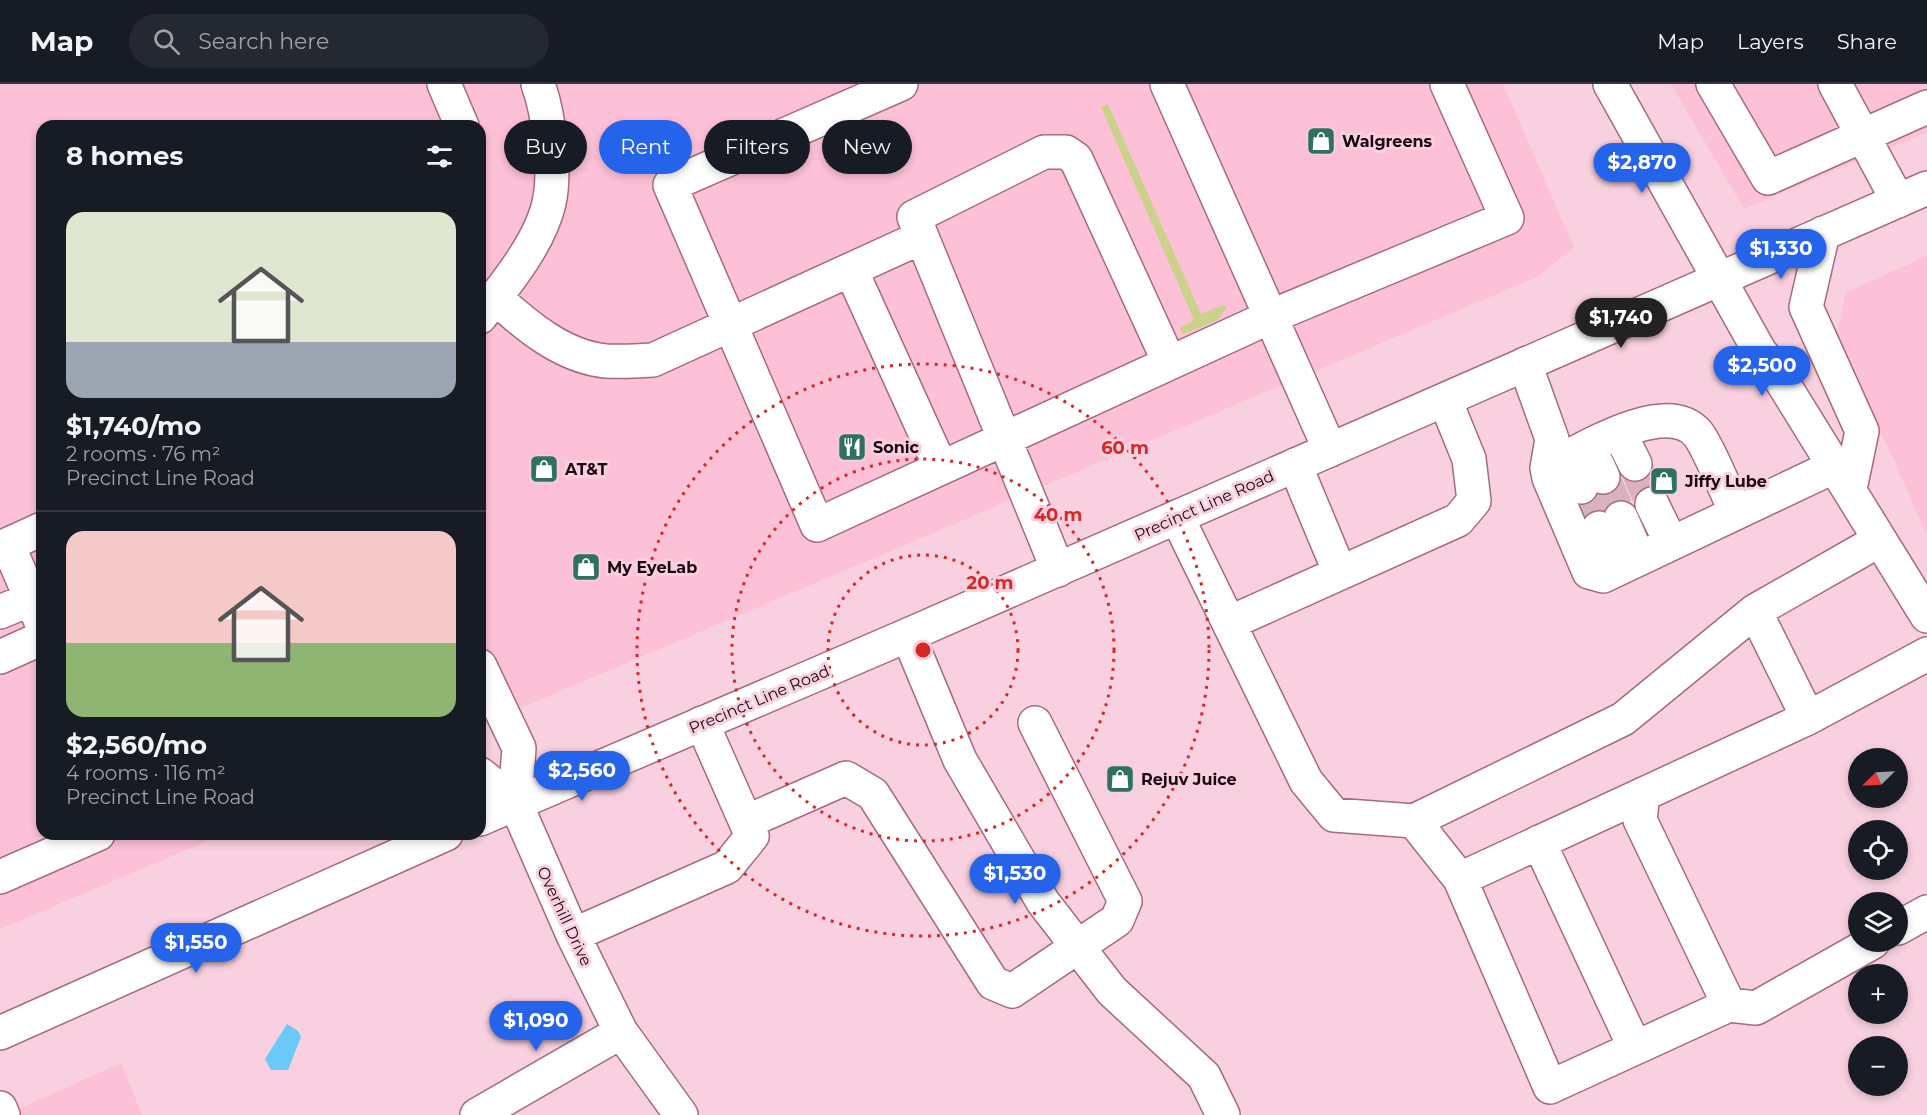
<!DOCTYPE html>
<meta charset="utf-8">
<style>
body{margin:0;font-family:Montserrat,sans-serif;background:#242831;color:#f1f3f6;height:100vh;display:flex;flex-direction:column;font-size:22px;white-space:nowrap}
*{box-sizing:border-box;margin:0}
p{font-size:20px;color:#9ea1a6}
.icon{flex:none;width:33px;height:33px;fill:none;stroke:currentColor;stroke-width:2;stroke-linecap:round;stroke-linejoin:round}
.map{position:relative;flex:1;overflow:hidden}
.drawer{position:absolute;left:36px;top:36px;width:450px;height:720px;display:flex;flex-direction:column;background:#171b24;border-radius:18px;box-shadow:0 3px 9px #0003}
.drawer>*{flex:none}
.banner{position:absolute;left:504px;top:36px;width:570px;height:54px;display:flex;gap:12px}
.needle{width:39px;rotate:246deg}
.fabs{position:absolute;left:1848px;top:664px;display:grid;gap:12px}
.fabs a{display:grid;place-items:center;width:60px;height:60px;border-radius:50%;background:#171b24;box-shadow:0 3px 9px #0003;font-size:30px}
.price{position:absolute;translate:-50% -51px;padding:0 14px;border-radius:21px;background:#2563eb;color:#fff;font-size:20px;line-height:39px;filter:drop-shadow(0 2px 3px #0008)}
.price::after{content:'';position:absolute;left:50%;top:36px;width:18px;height:14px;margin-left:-9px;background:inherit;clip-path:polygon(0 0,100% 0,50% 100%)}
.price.selected{background:#222;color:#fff}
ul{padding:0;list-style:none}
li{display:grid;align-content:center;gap:12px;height:318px;padding:0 30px}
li+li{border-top:2px solid #363941}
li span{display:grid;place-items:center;height:186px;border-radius:18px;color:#555}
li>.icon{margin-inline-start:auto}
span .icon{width:108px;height:108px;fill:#fffc;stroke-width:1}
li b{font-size:26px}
h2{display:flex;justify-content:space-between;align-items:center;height:72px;padding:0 30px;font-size:26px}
.chip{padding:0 21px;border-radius:27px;background:#171b24;box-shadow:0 3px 9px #0003;font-size:21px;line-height:54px}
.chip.selected{background:#2563eb;color:#fff}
header{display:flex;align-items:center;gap:36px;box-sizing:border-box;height:84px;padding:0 30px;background:#171b24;border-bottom:2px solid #363941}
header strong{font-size:28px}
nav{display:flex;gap:33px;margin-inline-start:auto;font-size:21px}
.search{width:420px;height:54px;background:#242831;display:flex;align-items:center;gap:15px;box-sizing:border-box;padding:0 21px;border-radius:33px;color:#9ea1a6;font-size:22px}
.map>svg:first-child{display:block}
.built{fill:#fcc0d7}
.green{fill:#c9d288}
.water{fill:#6bc8fa}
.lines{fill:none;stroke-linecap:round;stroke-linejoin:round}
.minor-tunnel{stroke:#d8b2c0;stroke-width:33;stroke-dasharray:33 16;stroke-linecap:butt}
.minor-casing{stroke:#a66a82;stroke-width:36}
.major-casing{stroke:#a66a82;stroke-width:36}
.minor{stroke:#fff;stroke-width:33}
.major{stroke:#fff;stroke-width:33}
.ring{fill:none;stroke:#d62828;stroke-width:3;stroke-dasharray:3 6}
.labels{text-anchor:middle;stroke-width:6;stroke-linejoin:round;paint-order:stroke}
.poi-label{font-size:16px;font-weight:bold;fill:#1c0610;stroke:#f9d0df;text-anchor:start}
.street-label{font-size:16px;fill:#1c0610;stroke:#f9d0df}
.centre{fill:#d62828;stroke:#f9d0df;stroke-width:3}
.ring-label{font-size:18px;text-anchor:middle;font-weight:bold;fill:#d62828;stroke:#f9d0df;stroke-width:6;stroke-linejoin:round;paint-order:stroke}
</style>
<header>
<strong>Map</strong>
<div class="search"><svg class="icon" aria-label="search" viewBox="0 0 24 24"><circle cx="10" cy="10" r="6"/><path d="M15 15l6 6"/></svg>Search here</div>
<nav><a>Map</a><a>Layers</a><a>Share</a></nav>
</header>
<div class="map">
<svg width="1927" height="1031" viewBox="0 0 1927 1031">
<rect width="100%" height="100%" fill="#f9d0df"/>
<path class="built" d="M 0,0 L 1503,0 L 1574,163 L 1537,193 L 480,641 L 480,42 L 42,42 L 42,750 L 224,750 L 0,845 Z
M 1671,0 L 1927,0 L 1927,48 L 1744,125 Z
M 1927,172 L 1927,451 L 1837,250 L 1846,208 Z
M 121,979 L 142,1031 L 5,1031 Z"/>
<path class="green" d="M 1108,20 L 1201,230 L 1223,221 L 1227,223 L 1218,236 L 1186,249 L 1183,250 L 1180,244 L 1194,236 L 1101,23 Z"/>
<path class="water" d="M 287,940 L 298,947 L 301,953 L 288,986 L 271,986 L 265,975 Z"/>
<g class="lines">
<path class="minor-tunnel" d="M 1635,380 L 1652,420
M 1603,393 L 1621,434
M 1581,403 L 1599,444"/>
<g class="minor-casing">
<path id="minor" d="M 444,0 L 462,42
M 901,0 L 670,101 L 817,441 L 1272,232 L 1507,134 L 1447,0
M 1167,0 L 1330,366
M 1713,0 L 1768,94 L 1927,23
M 1835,0 L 1898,117
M 922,153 L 914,133 L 1044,68 L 1066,68 L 1076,75 L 1169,278
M 851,186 L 941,384
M 495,213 C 525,241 563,273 606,277 C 621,278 638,277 653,276 L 922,153 L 1058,486
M 480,233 C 505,201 540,159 549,119 C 556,88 549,30 538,0
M 1525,280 L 1552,355 L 1547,384 L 1549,394 L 1589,488 L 1603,492 L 1835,382
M 1619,348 L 1635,380
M 1589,363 L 1603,393
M 1566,374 L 1581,403
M 1295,381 L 1340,489
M 1547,384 C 1581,367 1666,312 1698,350 C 1709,364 1727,410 1736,428
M 1652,420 L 1671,459
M 1177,433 L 1306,697 L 1334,731 L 1414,737 L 1623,635 L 1755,527 L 1878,457
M 1621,434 L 1639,475
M 1599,444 L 1617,485
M 8,461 L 42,540
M 0,464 L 42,445
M 1755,527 L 1808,634
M 0,528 L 31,515
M 1229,539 L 1458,436 L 1474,417 L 1469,375 L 1445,316
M 908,551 L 960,676 L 1043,818 L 1112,907 L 1204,992 L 1223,1031
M 0,573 L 42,554
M 480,582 L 519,664 L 515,718 L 573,851 L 621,948 L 681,1031
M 480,690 L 515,718
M 1643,710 L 1640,736 L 1729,921 L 1756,924 L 1873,858
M 1414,737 L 1460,795 L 1808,634 L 1927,570
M 746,738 L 846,694 L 873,710 L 993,899 L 1012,907 L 1117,836 L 1125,817 L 1035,639
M 1539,758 L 1635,964
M 0,793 L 98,750
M 1460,795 L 1550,1003 L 1729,921
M 1898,844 L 1927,828
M 573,851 L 727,783 L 752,752 L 702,639
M 0,1024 L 3,1031
M 477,1031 L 621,948"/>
</g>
<g class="major-casing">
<path id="major" d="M 1610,0 L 1760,268 L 1773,283 L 1927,532
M 1823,149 L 1806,223 L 1862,347 L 1850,405
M 480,735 L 908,551 L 1927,104
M 0,949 L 446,750"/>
</g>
<use href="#minor" class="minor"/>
<use href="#major" class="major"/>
</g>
<g class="ring">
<circle cx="923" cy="566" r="95"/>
<circle cx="923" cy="566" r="191"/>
<circle cx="923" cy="566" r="286"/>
</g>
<defs>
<g id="shop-square" transform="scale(1.5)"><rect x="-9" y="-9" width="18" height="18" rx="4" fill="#2f7060" stroke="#f9d0df"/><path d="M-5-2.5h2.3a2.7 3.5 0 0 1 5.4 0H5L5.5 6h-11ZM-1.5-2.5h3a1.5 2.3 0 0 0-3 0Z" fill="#fff"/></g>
<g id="restaurant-square" transform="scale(1.5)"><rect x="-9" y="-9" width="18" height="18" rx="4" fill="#2f7060" stroke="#f9d0df"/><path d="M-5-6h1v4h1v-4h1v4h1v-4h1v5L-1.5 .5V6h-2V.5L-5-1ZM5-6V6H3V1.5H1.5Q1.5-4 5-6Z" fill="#fff"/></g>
</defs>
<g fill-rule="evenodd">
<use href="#shop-square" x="1321" y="57"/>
<use href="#restaurant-square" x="852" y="363"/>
<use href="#shop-square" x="544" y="385"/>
<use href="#shop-square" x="1664" y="397"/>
<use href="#shop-square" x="586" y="483"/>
<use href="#shop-square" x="1120" y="695"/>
</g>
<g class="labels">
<g class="poi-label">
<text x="1342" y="63">Walgreens</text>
<text x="873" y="369">Sonic</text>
<text x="565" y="391">AT&amp;T</text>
<text x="1685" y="403">Jiffy Lube</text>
<text x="607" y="489">My EyeLab</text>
<text x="1141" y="701">Rejuv Juice</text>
</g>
<g class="street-label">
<text transform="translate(1204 421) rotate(-24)" y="6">Precinct Line Road</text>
<text transform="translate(759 615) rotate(-23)" y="6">Precinct Line Road</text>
<text transform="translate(565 832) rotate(65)" y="6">Overhill Drive</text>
</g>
</g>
<circle cx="923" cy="566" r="9" class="centre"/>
<g class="ring-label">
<text x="1125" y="370">60 m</text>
<text x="1058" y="437">40 m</text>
<text x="990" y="505">20 m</text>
</g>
</svg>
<div class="fabs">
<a><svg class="needle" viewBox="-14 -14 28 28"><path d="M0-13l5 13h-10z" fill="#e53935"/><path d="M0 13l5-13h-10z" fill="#9ea1a6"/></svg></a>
<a><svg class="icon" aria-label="locate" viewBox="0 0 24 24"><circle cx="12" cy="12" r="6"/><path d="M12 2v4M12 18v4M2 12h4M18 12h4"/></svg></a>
<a><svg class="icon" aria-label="layers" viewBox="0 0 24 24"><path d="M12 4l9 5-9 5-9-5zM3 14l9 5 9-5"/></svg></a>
<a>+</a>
<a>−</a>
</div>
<b class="price" style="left:1642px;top:110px">$2,870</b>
<b class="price" style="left:1781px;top:196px">$1,330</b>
<b class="price selected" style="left:1621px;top:265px">$1,740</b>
<b class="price" style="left:1762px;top:313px">$2,500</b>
<b class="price" style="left:582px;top:718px">$2,560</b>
<b class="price" style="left:1015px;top:821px">$1,530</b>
<b class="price" style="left:196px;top:890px">$1,550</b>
<b class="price" style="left:536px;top:968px">$1,090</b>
<div class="banner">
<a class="chip">Buy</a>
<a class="chip selected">Rent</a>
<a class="chip">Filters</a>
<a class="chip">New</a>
</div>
<section class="drawer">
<h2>8 homes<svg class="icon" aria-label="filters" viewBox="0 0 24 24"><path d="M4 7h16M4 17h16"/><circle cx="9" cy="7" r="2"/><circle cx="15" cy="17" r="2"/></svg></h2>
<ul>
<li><span style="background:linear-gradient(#dfe7d0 70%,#9aa5b1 0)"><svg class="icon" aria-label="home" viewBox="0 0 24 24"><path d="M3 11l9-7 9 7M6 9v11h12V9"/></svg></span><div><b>$1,740/mo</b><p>2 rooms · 76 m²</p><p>Precinct Line Road</p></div></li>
<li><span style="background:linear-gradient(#f6c9c9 60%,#8fb573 0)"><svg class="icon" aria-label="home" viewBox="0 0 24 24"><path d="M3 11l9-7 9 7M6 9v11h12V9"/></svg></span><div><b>$2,560/mo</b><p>4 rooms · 116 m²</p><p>Precinct Line Road</p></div></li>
</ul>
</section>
</div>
